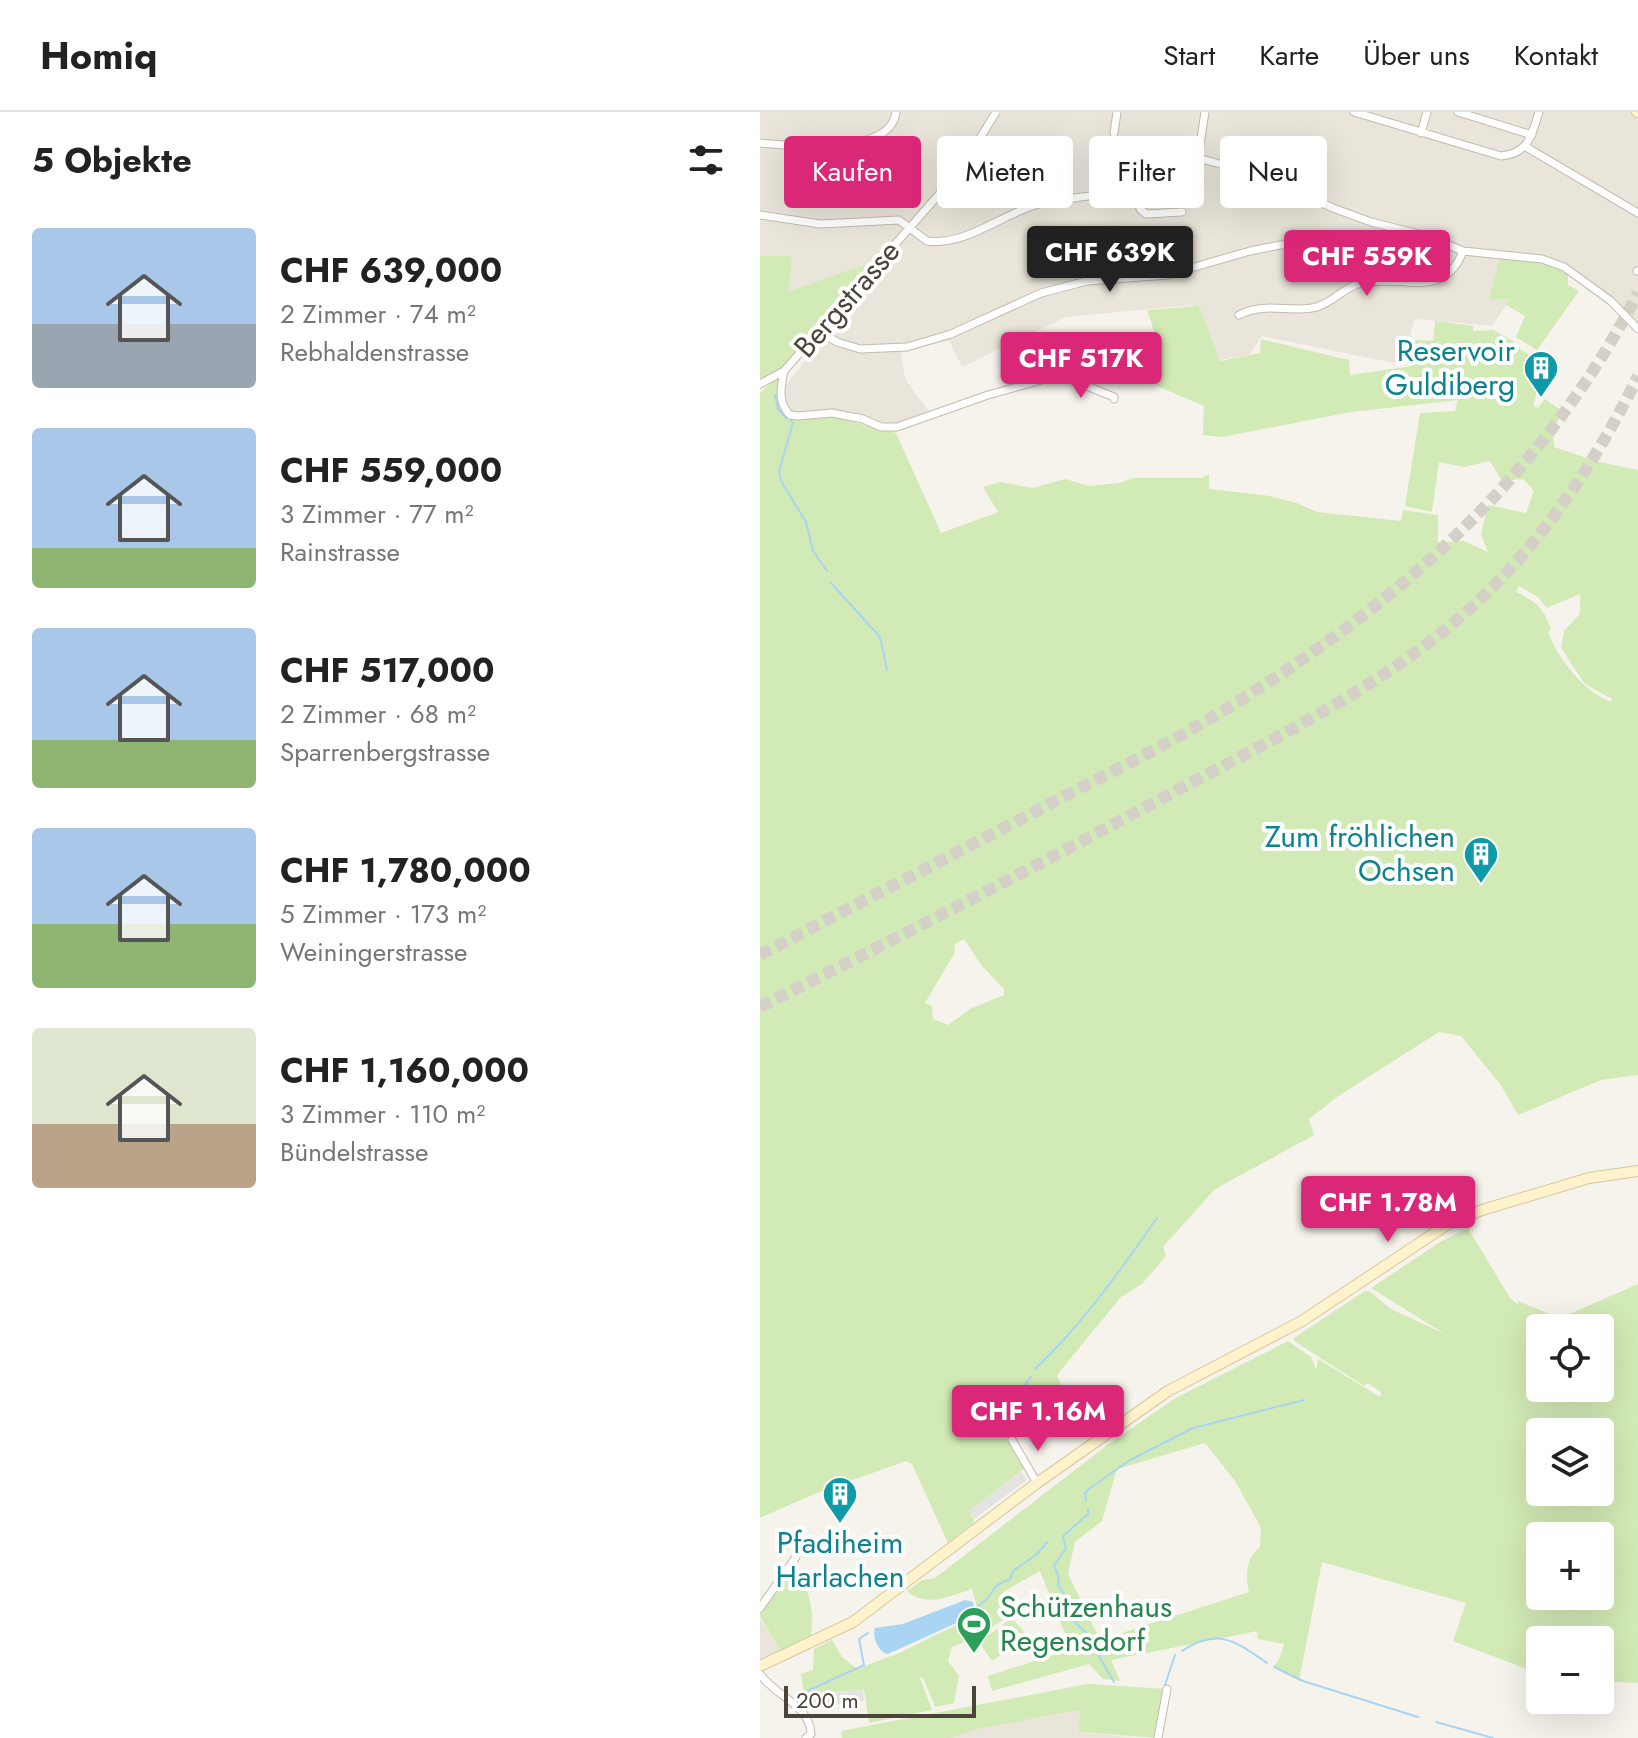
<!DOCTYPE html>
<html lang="de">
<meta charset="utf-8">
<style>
body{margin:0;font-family:Jost,sans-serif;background:#f2f2f2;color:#222;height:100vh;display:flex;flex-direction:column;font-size:30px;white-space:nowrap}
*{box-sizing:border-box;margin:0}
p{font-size:26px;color:#767676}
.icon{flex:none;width:44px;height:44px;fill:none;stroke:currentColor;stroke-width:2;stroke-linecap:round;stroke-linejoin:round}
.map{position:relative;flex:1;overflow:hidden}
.sheet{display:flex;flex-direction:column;background:#fff;width:760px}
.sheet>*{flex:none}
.guide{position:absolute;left:24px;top:24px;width:734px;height:72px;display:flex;gap:16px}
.tools{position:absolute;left:766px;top:1202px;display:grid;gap:16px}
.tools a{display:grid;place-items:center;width:88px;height:88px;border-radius:8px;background:#fff;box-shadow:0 8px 32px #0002;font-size:40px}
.scale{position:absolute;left:24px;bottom:20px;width:192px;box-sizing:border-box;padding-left:8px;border:4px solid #4b4439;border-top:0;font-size:22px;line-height:28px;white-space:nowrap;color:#4b4439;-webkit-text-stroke:6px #fff;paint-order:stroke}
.price{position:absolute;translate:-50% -68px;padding:0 18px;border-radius:8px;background:#db2777;color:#fff;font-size:26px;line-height:52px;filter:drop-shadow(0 2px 4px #0008)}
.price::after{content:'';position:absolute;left:50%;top:48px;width:24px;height:18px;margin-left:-12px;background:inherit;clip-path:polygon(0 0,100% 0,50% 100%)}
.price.active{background:#222;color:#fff}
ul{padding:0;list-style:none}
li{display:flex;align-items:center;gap:24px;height:200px;padding:0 32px}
li span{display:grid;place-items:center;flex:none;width:224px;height:160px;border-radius:8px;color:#555}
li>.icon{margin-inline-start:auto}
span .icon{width:96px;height:96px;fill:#fffc;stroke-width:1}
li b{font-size:34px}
h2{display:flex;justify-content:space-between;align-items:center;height:96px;padding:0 32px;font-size:34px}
.tag{padding:0 28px;border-radius:8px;background:#fff;box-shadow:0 8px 32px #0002;font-size:28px;line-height:72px}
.tag.active{background:#db2777;color:#fff}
header{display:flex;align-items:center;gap:48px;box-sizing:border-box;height:112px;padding:0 40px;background:#fff;border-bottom:2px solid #e0e0e0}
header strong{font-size:38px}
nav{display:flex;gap:44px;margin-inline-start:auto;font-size:28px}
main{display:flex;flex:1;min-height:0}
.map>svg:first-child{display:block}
.residential{fill:#eae5da}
.green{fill:#d2eab5;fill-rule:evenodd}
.parking{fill:#e5e3e0}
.water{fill:#a9d4f2}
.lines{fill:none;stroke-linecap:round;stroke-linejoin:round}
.stream{stroke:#a9d4f2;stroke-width:2}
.highway-tunnel{stroke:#d4d0c8;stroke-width:12;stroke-dasharray:12 6;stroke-linecap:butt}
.street-casing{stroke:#c2bbae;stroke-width:9}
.secondary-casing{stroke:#d6c79b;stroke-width:12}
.street{stroke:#fff;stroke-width:7}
.secondary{stroke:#fff3cd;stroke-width:10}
.labels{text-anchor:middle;stroke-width:8;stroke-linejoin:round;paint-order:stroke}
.street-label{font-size:30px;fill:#4b4439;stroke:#fff}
.culture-label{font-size:30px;fill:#0d838f;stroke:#fff;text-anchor:end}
.leisure-label{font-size:30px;fill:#27864d;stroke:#fff;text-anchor:start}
</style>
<header>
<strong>Homiq</strong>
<nav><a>Start</a><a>Karte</a><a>Über uns</a><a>Kontakt</a></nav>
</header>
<main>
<section class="sheet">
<h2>5 Objekte<svg class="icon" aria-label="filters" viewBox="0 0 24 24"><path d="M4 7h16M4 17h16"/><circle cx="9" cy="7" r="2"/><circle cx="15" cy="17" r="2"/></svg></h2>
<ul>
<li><span style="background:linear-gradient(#a9c7e8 60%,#9aa5b1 0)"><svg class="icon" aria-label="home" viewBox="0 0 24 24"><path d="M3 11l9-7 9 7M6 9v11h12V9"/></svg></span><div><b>CHF 639,000</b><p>2 Zimmer · 74 m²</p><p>Rebhaldenstrasse</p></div></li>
<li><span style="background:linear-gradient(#a9c7e8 75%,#8fb573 0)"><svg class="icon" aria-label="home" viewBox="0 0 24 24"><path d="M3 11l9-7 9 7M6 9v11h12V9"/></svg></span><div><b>CHF 559,000</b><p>3 Zimmer · 77 m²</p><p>Rainstrasse</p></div></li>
<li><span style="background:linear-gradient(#a9c7e8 70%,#8fb573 0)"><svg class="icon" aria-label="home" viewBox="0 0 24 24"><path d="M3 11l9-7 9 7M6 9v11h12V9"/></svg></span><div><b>CHF 517,000</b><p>2 Zimmer · 68 m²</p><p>Sparrenbergstrasse</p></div></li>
<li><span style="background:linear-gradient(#a9c7e8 60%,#8fb573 0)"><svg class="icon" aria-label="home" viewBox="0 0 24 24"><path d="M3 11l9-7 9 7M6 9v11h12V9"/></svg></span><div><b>CHF 1,780,000</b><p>5 Zimmer · 173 m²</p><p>Weiningerstrasse</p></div></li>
<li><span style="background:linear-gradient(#dfe7d0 60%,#b9a48a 0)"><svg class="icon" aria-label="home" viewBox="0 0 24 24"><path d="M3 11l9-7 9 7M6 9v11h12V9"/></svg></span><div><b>CHF 1,160,000</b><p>3 Zimmer · 110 m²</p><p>Bündelstrasse</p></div></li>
</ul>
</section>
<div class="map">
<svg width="878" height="1626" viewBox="0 0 878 1626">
<rect width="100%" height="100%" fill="#f6f3ec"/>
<path class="residential" d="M 0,0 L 878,0 L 878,217 L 863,199 L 804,155 L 740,144 L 729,187 L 750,187 L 732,214 L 654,207 L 644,253 L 502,224 L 489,243 L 454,249 L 433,193 L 306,205 L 202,255 L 189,228 L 141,240 L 145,267 L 170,301 L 140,312 L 120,313 L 101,305 L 32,301 L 24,291 L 24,272 L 26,273 L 57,234 L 54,231 L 125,149 L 116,149 L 29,179 L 32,144 L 0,144 Z
M 0,1507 L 22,1539 L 0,1549 Z
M 320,1598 L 320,1620 L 376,1626 L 190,1626 L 217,1617 Z"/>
<path class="green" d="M 0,144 L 32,144 L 29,179 L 116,149 L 25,254 L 0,270 Z
M 740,145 C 765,147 786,148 808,163 L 808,173 L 819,179 L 777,238 L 756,225 L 765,204 L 746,193 L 749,187 L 729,187 Z
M 439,194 L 460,249 L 500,241 L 501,227 L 589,248 L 590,263 L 652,254 L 655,228 L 673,229 L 675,209 L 713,214 L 713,219 L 733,218 L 753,229 L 756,235 L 784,251 C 786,263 775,278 774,294 L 778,296 L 785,287 L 802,299 L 793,320 L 794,335 L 839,350 L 878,358 L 878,963 L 841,968 L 758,1003 L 740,972 L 701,924 L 679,920 L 577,985 L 549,1007 L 554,1023 L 455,1077 L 403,1135 L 406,1144 L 382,1172 L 361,1185 L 297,1263 L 304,1278 L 289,1285 L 254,1311 L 241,1316 L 241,1322 L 248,1326 L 265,1356 L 209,1399 L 214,1409 L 212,1412 L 188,1431 L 152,1352 L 146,1349 L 59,1380 L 0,1406 L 0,281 L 18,264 L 19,291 L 25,302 L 35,308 L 69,304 L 136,321 L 181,421 L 238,400 L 223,375 L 240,370 L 273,376 L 305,367 L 329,374 L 360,371 L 373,366 L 442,366 L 449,362 L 449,377 L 510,384 L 537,391 L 557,400 L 641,409 L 643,398 L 678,403 L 678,430 L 704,429 L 728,440 L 721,422 L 728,393 L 766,401 L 774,379 L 763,367 L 742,369 L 730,349 L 704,355 L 679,350 L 672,400 L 645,394 L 660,301 L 695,299 L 698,288 L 591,300 L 462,325 L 443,323 L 444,294 L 395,273 L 401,240 L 387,198 ZM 759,474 L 778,485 L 787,496 L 820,482 L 820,502 L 804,519 L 801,536 L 825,572 L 852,587 L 851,590 C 824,580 798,547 788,520 L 791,518 C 784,496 777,490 756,480 ZM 204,827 L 222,854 L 244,877 L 244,883 L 210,897 L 188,913 L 173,907 L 172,894 L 165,891 L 194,842 L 195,832 Z
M 708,1116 L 750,1186 L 758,1193 L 758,1189 L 800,1206 L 878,1172 L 878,1571 L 840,1569 L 840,1528 L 780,1528 L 780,1562 L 693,1529 L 706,1491 L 562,1450 L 539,1569 L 513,1555 L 519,1548 L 524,1532 L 498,1527 L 497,1519 L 351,1548 L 360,1569 L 343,1567 L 329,1552 L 232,1579 L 228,1564 L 314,1536 L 308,1529 L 280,1459 L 243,1480 L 250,1503 L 215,1526 L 192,1535 L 188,1549 L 199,1564 L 194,1591 L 175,1595 L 164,1568 L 159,1563 L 172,1598 L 109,1611 L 104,1577 L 44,1583 L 41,1562 L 53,1558 L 54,1537 L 72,1528 L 82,1545 L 97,1557 L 139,1541 L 219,1502 L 212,1477 C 190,1484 166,1496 147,1479 L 162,1468 L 175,1466 L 346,1334 L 414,1287 L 528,1229 L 551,1245 L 556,1258 L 558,1247 L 620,1285 L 621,1280 L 607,1271 L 604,1274 L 534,1229 L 534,1226 L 605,1179 L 609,1179 L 631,1197 L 685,1222 L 611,1176 L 680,1130 ZM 840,1216 L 840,1276 L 780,1276 L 780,1216 ZM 780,1320 L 840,1320 L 840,1380 L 780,1380 ZM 445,1331 L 475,1369 L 498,1410 L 501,1417 L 500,1435 C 486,1445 485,1465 489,1480 L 340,1528 L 308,1462 L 315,1430 L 342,1409 L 357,1357 ZM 780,1424 L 840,1424 L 840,1484 L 780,1484 Z
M 36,1453 C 48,1476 55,1498 51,1524 L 21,1538 L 0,1505 L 0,1499 Z
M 252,1506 L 267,1524 L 232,1549 L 219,1530 Z
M 328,1572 L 407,1577 L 398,1626 L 319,1620 L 320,1598 L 217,1617 L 190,1626 L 82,1626 L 81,1619 Z"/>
<path class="parking" d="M 261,1360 L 267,1368 L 214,1407 L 208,1399 Z
M 103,1577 L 104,1589 L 48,1596 L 47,1584 Z"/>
<path class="water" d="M 205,1488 L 213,1490 L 216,1502 L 128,1542 C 118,1540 112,1525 115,1516 L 143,1512 Z"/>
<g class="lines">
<path class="stream" d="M 15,283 L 18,297 L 26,306
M 31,309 L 33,311 L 19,359 L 21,369 L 46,410 L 53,439 L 67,459
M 71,471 L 120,525 L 127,558
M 275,1257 C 322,1213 360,1159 397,1106
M 242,1319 C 241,1297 258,1281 271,1265
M 326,1388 L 325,1381 L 329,1377 L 370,1348 L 433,1316 L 544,1288
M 328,1397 L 328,1402 L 303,1424 L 306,1436 L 294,1454 L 299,1466 L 298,1473 C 310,1488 304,1492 311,1505 C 314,1510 331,1526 336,1529 L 336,1539 L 354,1570
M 216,1496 L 227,1487 L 237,1473 L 250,1467 L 253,1459 L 277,1442 L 287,1430
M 422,1539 C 458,1515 475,1529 507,1551
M 514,1555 L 543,1569 L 658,1605
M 405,1573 L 415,1543
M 45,1580 L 104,1553 L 99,1527 L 108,1521
M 676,1610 L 733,1626"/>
<path class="highway-tunnel" d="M 0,843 C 98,791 197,741 295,689 C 352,659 411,631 466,597 C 639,491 784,364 878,181
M 0,895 C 138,826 276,754 412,681 C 513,627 618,577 705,501 C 778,437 836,351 878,264"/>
<g class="street-casing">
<path id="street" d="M 594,0 L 741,44 C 768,42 772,23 779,0
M 698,0 L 772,23
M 354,21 L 357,0
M 661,21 L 667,0
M 0,31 C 32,34 131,44 136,0
M 766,35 L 878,101
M 438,46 L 503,64 L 573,96 L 611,110 L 666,124 L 703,139 L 782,147 L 804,155 L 851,189 L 878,217
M 377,77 L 380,97 L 386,102 L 422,100
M 0,103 L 60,112 L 139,108 L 167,129 C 206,134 240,103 276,93 C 331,78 393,89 438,46 L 445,0
M 877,159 L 878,159
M 479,203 C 504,190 526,200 552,196 C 571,193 582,176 601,171 C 638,161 684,190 703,139
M 59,219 L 77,230 L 100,237 L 147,235 L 191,222 L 281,181 L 327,169 L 407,163 L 490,139 L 520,133 L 588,131 L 619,133 L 626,129 L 629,115
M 24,259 C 21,275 17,290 30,303 L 38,304 L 72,301 L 103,307 L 121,315 L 137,315 L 228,283 L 292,265 L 307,266 L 354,285 L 354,287
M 0,272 L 24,259 L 202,56 L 236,0
M 252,1328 L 277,1371
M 0,1496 L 36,1445
M 0,1562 C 15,1584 50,1593 51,1622 L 46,1626
M 398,1626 L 407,1577"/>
</g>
<g class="secondary-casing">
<path id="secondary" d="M 877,0 L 878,0
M 0,1554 L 93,1510 L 277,1371 L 408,1279 L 542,1209 L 688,1112 L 722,1098 L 829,1066 L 878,1059"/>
</g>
<use href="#street" class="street"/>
<use href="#secondary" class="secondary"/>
</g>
<defs>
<g id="building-pin" transform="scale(1.8)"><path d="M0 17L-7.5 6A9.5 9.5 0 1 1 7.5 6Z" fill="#0f9aa8" stroke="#fff"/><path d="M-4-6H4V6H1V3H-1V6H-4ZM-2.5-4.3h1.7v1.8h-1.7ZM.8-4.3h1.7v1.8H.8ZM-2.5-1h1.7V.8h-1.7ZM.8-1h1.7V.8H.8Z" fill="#fff"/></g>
<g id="stadium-pin" transform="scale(1.8)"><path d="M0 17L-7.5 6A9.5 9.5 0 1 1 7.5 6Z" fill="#2e9e5b" stroke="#fff"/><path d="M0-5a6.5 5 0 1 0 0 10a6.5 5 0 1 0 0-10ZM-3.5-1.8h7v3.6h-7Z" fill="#fff"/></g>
</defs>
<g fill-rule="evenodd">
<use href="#building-pin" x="781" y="256"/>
<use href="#building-pin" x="721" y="742"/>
<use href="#building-pin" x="80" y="1382"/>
<use href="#stadium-pin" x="214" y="1512"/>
</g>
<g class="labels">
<g class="street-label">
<text transform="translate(87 187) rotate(-49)" y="10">Bergstrasse</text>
</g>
<g class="culture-label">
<text x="755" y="249">Reservoir<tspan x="755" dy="34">Guldiberg</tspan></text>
<text x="695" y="735">Zum fröhlichen<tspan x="695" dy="34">Ochsen</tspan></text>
<text x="80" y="1441" text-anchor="middle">Pfadiheim<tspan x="80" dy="34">Harlachen</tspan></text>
</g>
<g class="leisure-label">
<text x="240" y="1505">Schützenhaus<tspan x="240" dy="34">Regensdorf</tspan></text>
</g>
</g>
</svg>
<div class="tools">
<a><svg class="icon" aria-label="locate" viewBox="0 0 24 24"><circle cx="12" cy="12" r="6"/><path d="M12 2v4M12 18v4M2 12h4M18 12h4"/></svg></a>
<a><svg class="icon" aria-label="layers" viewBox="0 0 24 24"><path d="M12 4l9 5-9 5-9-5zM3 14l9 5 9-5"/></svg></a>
<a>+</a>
<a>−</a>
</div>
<div class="scale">200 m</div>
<b class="price active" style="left:350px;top:182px">CHF 639K</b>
<b class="price" style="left:607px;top:186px">CHF 559K</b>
<b class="price" style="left:321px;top:288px">CHF 517K</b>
<b class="price" style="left:628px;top:1132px">CHF 1.78M</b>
<b class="price" style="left:278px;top:1341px">CHF 1.16M</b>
<div class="guide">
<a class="tag active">Kaufen</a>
<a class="tag">Mieten</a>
<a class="tag">Filter</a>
<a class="tag">Neu</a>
</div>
</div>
</main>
